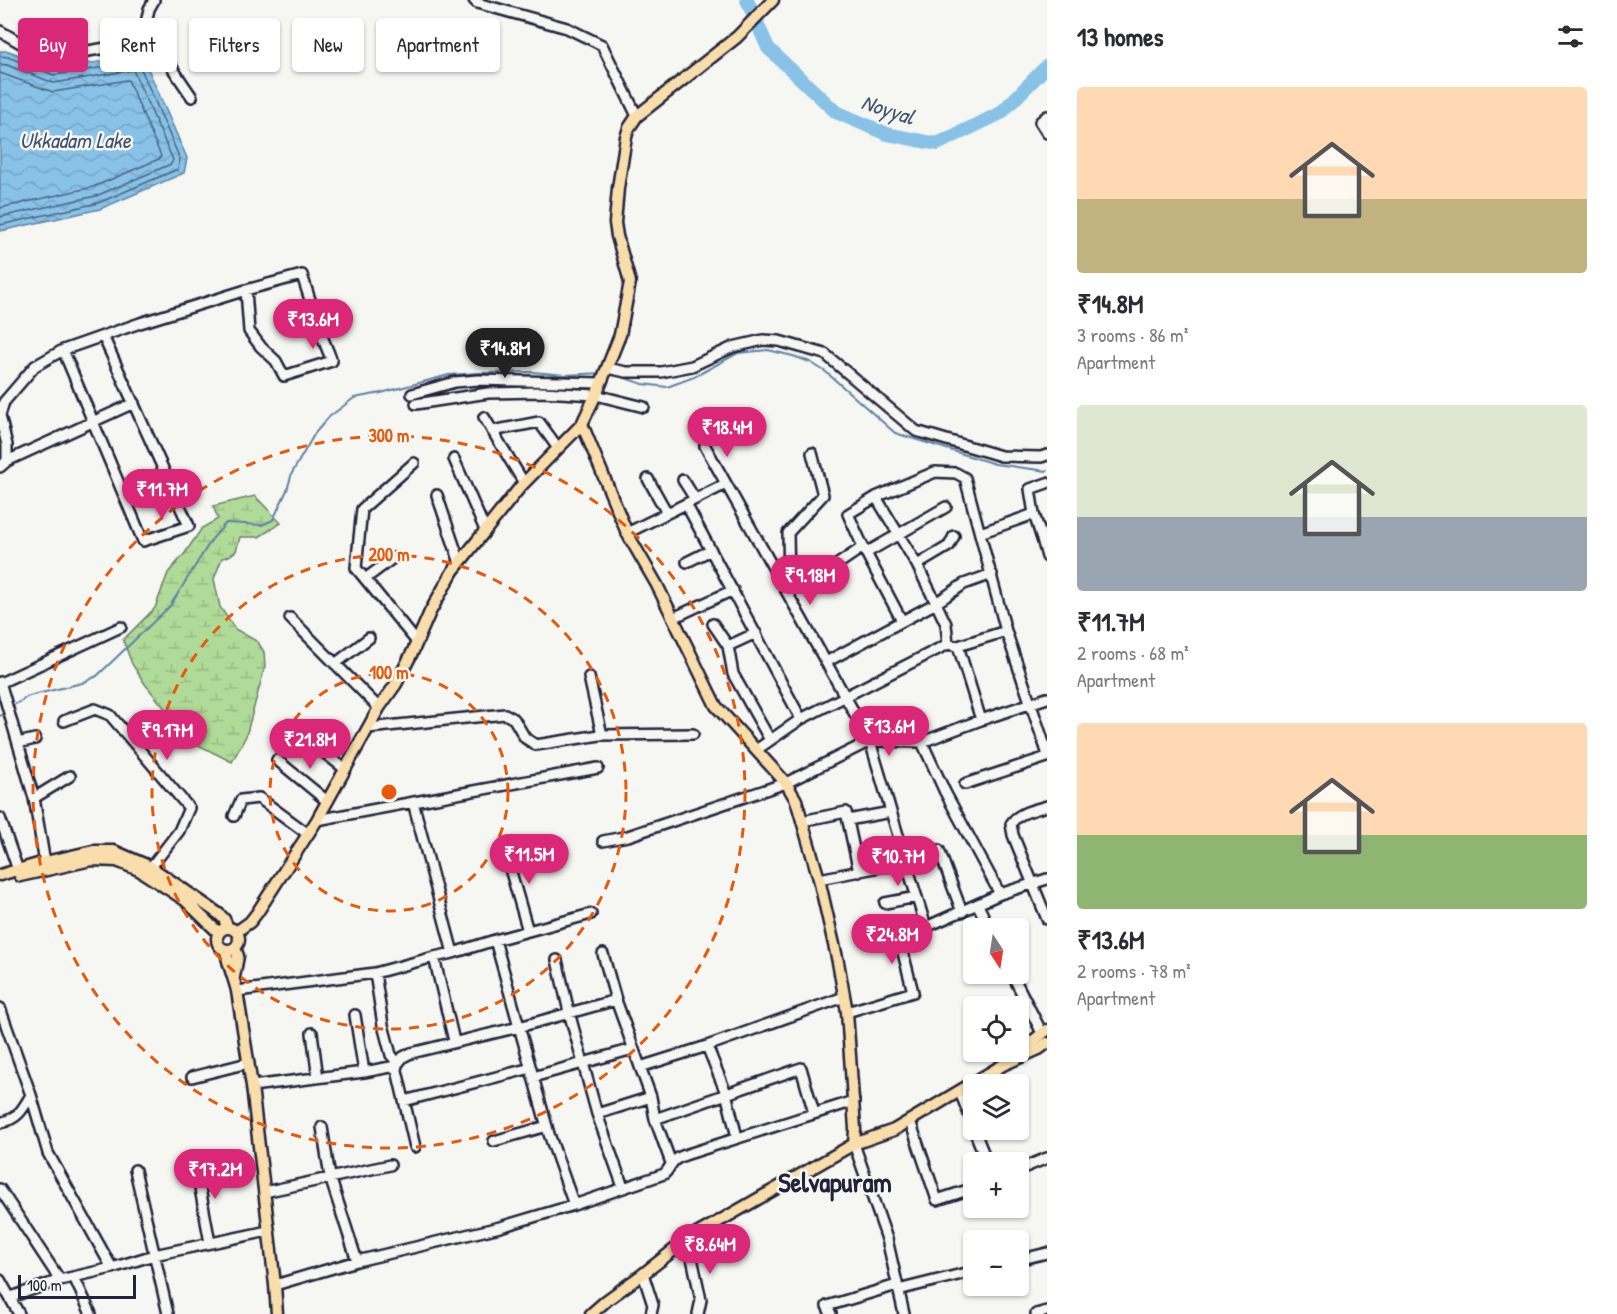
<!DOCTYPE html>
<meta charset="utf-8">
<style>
body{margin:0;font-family:"Patrick Hand",sans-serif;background:#f7f7f7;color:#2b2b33;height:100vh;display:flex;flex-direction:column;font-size:22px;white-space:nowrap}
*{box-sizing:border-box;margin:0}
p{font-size:20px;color:#7c7c81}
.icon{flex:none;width:33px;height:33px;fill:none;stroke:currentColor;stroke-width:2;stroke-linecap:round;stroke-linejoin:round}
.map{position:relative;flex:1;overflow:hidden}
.sheet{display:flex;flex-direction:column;background:#fff;width:570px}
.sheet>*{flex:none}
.guide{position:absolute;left:18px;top:18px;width:570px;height:54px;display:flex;gap:12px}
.needle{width:39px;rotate:168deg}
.fabs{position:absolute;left:963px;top:918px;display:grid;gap:12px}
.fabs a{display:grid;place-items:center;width:66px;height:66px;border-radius:6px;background:#fff;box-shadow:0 2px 4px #0004;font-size:30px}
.scale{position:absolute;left:18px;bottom:15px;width:118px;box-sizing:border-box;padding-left:6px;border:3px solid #22223b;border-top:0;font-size:16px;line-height:21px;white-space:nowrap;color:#22223b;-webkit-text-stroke:4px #f6f6f2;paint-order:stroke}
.price{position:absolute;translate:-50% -51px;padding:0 14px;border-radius:21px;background:#db2777;color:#fff;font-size:20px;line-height:39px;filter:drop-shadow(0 2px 3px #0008)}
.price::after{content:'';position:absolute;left:50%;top:36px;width:18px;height:14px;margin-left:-9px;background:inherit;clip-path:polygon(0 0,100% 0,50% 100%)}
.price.current{background:#222;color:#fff}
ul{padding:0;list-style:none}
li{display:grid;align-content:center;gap:12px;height:318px;padding:0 30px}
li span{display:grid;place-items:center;height:186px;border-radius:6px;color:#555}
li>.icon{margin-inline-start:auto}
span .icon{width:108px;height:108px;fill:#fffc;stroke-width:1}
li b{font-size:26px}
h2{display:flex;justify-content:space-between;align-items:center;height:72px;padding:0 30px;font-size:26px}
.chip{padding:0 21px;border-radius:6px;background:#fff;box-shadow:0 2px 4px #0004;font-size:21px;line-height:54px}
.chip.current{background:#db2777;color:#fff}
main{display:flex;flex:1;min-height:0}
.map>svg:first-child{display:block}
.wetland{fill:url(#wetland-marsh);stroke:#697e69;stroke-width:1.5}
.water{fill:url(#water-waves);stroke:#5f82a2;stroke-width:1.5}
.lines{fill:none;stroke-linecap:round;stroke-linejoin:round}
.shore{stroke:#4b6280;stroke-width:1.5}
.stream{stroke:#5f82a2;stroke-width:2}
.river{stroke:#88c2e7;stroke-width:14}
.minor-casing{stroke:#22223b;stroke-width:14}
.major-casing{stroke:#22223b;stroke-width:15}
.minor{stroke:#f6f6f2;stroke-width:9}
.major{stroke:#f9deab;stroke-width:10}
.ring{fill:none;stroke:#e8590c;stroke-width:3;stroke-dasharray:10 8}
.labels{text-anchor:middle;stroke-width:5;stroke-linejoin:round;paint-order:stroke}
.water-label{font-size:22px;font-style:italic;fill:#41526f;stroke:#f6f6f2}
.district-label{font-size:27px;font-weight:bold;fill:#22223b;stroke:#f6f6f2}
.centre{fill:#e8590c;stroke:#f6f6f2;stroke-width:3}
.ring-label{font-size:18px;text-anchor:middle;font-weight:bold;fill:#e8590c;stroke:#f6f6f2;stroke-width:5;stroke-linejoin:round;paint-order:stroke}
</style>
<main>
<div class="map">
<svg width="1047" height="1314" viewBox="0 0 1047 1314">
<defs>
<pattern id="wetland-marsh" width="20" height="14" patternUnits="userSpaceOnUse" patternTransform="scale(1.5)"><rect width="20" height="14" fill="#b0da97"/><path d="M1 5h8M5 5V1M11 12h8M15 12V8" fill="none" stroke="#97bb83"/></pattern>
<pattern id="water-waves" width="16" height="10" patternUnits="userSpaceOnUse" patternTransform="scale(1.5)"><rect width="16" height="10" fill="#88c2e7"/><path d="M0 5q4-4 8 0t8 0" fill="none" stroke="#75a6c7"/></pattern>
</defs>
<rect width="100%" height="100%" fill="#f6f6f2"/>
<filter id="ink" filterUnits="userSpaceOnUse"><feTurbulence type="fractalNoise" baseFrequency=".0167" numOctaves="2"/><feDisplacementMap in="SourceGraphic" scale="12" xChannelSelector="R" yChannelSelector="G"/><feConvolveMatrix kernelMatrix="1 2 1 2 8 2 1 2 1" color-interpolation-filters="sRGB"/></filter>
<g filter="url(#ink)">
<path class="wetland" d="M 255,496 L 281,523 L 259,537 L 240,537 L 236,551 L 229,556 L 222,558 L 214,579 L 220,607 L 235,629 L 258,642 L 264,652 L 265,667 L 246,736 L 232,762 L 198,745 L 171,716 L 145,684 L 132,664 L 123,640 L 155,608 L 168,573 L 185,553 L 202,528 L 218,519 L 213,506 Z"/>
<path class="water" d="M 0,51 L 9,51 L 55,69 L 142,55 L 187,158 L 184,173 L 100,209 L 0,231 Z"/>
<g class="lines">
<path class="shore" d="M 0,56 L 8,57 L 54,75 L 138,62 L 180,159 L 178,169 L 98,203 L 0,225
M 0,64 L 7,65 L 54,83 L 133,70 L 173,160 L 171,164 L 96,196 L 0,217
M 0,73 L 53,92 L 128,80 L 161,156 L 159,159 L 93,187 L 0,208"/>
<path class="stream" d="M 610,373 L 643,384 L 667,387 L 694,377 L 738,353 L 768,350 L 793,356 L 810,362 L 826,372 L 895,433 L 995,464 L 1047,471
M 9,708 L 29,696 L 82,683 L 97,676 L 170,606 L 212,539 L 226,523 L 262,525 L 273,520 L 287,490 L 292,473 L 315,433 L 329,417 L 354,398 L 381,393 L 449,375 L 478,373 L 533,372 L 566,375 L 601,373
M 0,716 L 5,712"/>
<path class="river" d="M 747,0 L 768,48 L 836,112 L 887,134 L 937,144 L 1001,113 L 1047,66"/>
<g class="minor-casing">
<path id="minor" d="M 154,0 L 149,9 L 145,28 L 192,97
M 474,0 L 477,3 L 567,28 L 602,45 L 637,116
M 0,31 L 46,58 L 154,40
M 1047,116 L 1040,122 L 1047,133
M 63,350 L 143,541 L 189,526 L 103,336
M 607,368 L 626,372 L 661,372 L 692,366 L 733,347 L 763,340 L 779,341 L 825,354 L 916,431 L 1001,456 L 1041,457 L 1047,455
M 412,394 L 455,382 L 478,380 L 601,383
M 416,404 L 488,393 L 542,392 L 596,395 L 644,407
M 484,417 L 524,483
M 492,431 L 539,422 L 558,448
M 705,446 L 870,741 L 906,862
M 454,459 L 485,530
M 7,461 L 134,403
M 414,463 L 362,509 L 356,568 L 417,642
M 0,467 L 7,461 L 7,445 L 0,415 L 4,402 L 35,366 L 63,350 L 140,323 L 246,290 L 302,275 L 321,334 L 332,361 L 284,376 L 276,361 L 261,347 L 249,331 L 246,290
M 648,479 L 667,513
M 683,480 L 695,499
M 437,495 L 460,563
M 876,497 L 917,565 L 936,603 L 946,624 L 948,644
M 686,504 L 801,719
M 627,533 L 726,484
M 980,533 L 1034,514
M 1047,537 L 1042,539 L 1047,557
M 1042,539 L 1034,514 L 1030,489 L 1047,483
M 866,553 L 946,507
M 687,562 L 711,550
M 917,565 L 949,546 L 954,536
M 365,579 L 393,558
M 789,583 L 810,583 L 863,547
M 788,594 L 789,583 L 788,533 L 823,495 L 812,453
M 290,618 L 379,708
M 673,618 L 733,590
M 902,621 L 866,553 L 848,514 L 876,497 L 935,472 L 956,473 L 965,478 L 1006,631 L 1047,752
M 713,624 L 728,646 L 733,674 L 770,740
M 728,646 L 756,633
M 826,662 L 936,603 L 964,584 L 992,574
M 335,664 L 369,638
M 589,677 L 602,735
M 0,682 L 34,798 L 46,869
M 0,683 L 121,627
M 981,720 L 958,646 L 1006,631
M 64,721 L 95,709 L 110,715 L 189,808 L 179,831 L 151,867
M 289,725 L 345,769
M 368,728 L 505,714 L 514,719 L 525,738 L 536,745 L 600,735 L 693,734
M 922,742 L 945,792 L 1000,894
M 18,743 L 35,739
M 756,750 L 801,719 L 948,644 L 958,646
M 277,760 L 327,801
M 965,784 L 1047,757
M 34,798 L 70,776
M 413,802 L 453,953
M 1047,806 C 1035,810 1018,812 1011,824 L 1013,835 L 1047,919
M 234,816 L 241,800 L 259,798 L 308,834
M 0,818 L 18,870
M 317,820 L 598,768
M 848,820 L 891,812
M 802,821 L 846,812 L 859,872
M 603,841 L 628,836 L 786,783 L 870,741 L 922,742 L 981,720 L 1047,698
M 504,848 L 528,931
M 939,850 L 962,912
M 819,879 L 906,862 L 926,927 L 1000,894 L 1047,879
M 885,903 L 917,897
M 978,905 L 989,928
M 495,940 L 549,1134 L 574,1205
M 603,954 L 616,1000
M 434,957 L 454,1041
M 557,960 L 569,1012 L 597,1114 L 623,1187
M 375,973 L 383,1025 L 391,1055 L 398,1063
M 1012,974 L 1042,1033
M 237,991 L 375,973 L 434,957 L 453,953 L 495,940 L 591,914
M 0,1008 L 31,1095 L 48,1153 L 112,1268
M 847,1012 L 913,992 L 899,937 L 926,927
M 355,1015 L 364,1072
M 312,1033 L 318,1078
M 707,1046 L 726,1093 L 737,1137
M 396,1066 L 415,1147
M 640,1067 L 707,1046 L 844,997
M 192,1077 L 248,1063
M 533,1077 L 633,1049
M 252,1086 L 364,1072 L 396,1066 L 403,1057 L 411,1053 L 519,1027 L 616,1000 L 651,1097 L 655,1119 L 671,1163
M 960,1092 L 974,1127
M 404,1101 L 531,1068
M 597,1114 L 651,1097
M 655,1119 L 801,1068 L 814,1113
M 910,1121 L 937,1200 L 974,1188
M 0,1123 C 17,1119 22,1111 31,1095
M 322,1127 L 330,1177 L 357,1261
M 974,1130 L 987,1162
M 494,1141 L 547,1126
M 854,1144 L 887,1239 L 904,1314
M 195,1161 L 210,1243
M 135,1170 L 168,1314
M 1018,1170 L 1047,1158
M 0,1189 L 60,1280
M 264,1192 L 390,1165
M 688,1239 L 701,1300 L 698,1314
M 1018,1260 L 1047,1253
M 643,1274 L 653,1305 L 651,1314
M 74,1277 L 91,1314
M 0,1280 L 19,1314
M 275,1285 L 357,1261 L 500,1227 L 574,1205 L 664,1174 C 669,1170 669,1166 673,1162 C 677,1157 685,1155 691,1153 L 854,1101
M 898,1290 L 974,1271
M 11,1297 L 60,1280 L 112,1268 L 154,1255 L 268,1231
M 831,1314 L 827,1306 L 897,1285
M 1036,1314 L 1047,1311"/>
</g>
<g class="major-casing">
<path id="major" d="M 582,424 L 627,533 L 657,585 L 716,706 L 786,783 L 796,800 L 819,879 L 838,962 L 847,1012 L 855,1129 L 854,1144
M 0,875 L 45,862 L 93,851 L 114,851 L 151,867 L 219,914 L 224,919 L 228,928
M 20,876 L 91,860 L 117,861 L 139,870 L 185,900 L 219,933
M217 939a11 11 0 1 1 22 0a11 11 0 1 1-22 0Z
M 236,932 L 250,922 L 257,913 L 317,820 L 379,708 L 396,684 L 413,651 L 430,612 L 453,571 L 521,486 L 582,424 L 599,388 L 620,335 L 630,282 L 617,236 L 615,223 L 618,188 L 626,137 L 629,128 L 637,116 L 737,37 L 773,0
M 226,950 C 227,964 234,977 237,991 L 252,1086 L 275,1285 L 277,1314
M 234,977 L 238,956 L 235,948
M 1015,1055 L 1047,1030
M 591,1314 L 607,1300 L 643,1274 L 688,1239 L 854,1144 L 894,1130 L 1003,1065 L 1039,1049 L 1047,1043"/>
</g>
<use href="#minor" class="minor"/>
<use href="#major" class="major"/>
</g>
</g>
<g class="ring">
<circle cx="389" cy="792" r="119"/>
<circle cx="389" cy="792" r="237"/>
<circle cx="389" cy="792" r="356"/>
</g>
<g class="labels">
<g class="water-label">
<text transform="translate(888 109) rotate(18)" y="8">Noyyal</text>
<text x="75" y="148">Ukkadam Lake</text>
</g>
<g class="district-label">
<text x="835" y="1192">Selvapuram</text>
</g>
</g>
<circle cx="389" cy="792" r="9" class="centre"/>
<g class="ring-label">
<text x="389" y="442">300 m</text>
<text x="389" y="561">200 m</text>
<text x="389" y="679">100 m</text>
</g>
</svg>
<div class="fabs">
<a><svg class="needle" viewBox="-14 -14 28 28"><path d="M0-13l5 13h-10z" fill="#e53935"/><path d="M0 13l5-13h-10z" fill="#7c7c81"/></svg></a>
<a><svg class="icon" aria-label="locate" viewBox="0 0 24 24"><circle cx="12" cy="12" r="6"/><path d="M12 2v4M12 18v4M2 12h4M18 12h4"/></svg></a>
<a><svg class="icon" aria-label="layers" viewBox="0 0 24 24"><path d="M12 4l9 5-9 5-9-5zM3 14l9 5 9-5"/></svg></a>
<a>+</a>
<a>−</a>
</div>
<div class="scale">100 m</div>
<b class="price" style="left:313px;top:350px">₹13.6M</b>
<b class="price current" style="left:505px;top:379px">₹14.8M</b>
<b class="price" style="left:727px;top:458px">₹18.4M</b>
<b class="price" style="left:162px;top:520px">₹11.7M</b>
<b class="price" style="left:810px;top:606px">₹9.18M</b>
<b class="price" style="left:889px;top:757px">₹13.6M</b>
<b class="price" style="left:167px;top:761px">₹9.17M</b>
<b class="price" style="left:310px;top:770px">₹21.8M</b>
<b class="price" style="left:529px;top:885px">₹11.5M</b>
<b class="price" style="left:898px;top:887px">₹10.7M</b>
<b class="price" style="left:892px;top:965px">₹24.8M</b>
<b class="price" style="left:215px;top:1200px">₹17.2M</b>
<b class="price" style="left:710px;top:1275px">₹8.64M</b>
<div class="guide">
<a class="chip current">Buy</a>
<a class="chip">Rent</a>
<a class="chip">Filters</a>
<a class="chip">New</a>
<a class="chip">Apartment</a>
</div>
</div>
<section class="sheet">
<h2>13 homes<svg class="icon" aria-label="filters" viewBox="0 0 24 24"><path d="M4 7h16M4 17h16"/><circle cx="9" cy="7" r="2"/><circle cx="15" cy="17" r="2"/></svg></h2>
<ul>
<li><span style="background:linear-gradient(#ffd9b3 60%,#c2b280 0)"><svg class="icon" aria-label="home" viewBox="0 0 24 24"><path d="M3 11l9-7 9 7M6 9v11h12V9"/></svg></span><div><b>₹14.8M</b><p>3 rooms · 86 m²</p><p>Apartment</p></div></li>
<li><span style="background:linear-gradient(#dfe7d0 60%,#9aa5b1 0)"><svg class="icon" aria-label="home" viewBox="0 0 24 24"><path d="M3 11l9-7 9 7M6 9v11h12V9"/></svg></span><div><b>₹11.7M</b><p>2 rooms · 68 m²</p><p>Apartment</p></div></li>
<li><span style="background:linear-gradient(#ffd9b3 60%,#8fb573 0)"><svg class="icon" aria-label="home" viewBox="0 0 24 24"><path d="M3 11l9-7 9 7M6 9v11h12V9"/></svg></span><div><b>₹13.6M</b><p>2 rooms · 78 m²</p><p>Apartment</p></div></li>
</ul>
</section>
</main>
